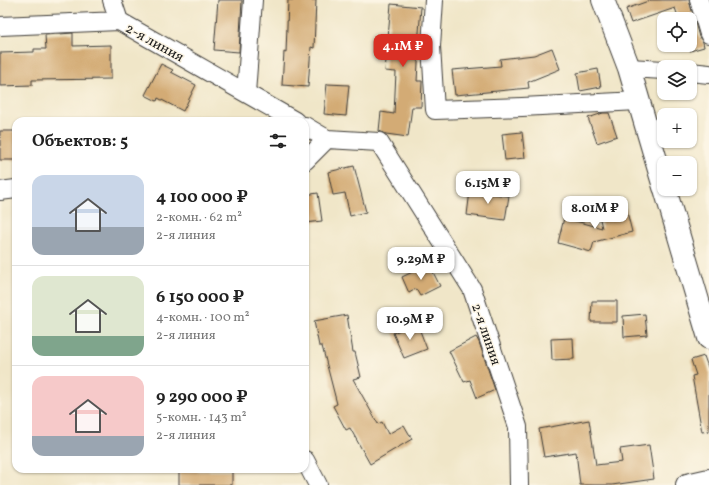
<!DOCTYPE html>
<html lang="ru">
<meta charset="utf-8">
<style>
body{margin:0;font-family:Vollkorn,serif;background:#f2f2f2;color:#222;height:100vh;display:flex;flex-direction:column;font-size:15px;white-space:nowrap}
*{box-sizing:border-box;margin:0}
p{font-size:13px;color:#767676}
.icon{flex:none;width:22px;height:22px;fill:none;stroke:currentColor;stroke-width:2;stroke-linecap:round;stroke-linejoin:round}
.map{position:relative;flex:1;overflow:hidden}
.sheet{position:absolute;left:12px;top:117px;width:297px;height:356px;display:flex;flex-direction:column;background:#fff;border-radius:12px;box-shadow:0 1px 3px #0004}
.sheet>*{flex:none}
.controls{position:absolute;left:657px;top:12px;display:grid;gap:8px}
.controls a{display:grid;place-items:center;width:40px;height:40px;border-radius:8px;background:#fff;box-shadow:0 1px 3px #0004;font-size:20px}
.price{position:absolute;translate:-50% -34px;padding:0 9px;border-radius:8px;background:#fff;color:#222;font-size:13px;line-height:26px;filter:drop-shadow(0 1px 2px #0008)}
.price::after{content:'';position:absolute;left:50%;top:24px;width:12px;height:9px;margin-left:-6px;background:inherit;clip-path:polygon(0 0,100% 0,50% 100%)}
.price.selected{background:#d93025;color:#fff}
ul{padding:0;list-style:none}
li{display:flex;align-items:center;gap:12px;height:100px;padding:0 20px}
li+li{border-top:1px solid #e0e0e0}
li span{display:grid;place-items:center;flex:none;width:112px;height:80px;border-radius:12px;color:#555}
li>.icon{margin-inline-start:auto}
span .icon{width:48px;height:48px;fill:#fffc;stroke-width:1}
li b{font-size:17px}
h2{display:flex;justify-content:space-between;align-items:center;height:48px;padding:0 20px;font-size:17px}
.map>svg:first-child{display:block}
.building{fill:#d3ab75}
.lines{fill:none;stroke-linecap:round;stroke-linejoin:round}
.minor-casing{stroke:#3c3a36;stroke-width:20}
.tertiary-casing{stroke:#3c3a36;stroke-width:24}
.minor{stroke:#fff;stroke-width:18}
.tertiary{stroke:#fff;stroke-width:22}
.labels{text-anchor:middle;stroke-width:3;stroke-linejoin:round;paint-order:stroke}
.street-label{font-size:14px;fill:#1c1c1c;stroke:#fcf5e5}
</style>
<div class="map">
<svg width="709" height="485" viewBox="0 0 709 485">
<rect width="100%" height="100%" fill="#fcf5e5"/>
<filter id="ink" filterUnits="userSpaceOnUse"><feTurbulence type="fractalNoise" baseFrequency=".025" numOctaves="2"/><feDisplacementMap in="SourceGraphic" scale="8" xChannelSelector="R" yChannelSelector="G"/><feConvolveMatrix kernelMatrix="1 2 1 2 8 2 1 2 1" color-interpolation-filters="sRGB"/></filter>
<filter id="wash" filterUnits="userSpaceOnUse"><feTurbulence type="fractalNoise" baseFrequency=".012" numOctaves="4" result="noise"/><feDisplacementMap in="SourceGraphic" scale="16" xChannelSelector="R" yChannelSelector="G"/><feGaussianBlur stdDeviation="0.9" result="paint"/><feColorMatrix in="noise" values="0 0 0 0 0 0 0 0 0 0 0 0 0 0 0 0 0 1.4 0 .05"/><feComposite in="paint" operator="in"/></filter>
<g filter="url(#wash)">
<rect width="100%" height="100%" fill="#f0e6c8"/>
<g id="blocks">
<path class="building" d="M 218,0 L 242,0 L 239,52 L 214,50 Z
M 288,0 L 316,0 L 314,48 L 311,47 L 308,87 L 282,85 L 284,52 L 286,53 Z
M 651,0 L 689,0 L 699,37 L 703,42 L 704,47 L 690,51 L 690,19 L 679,19 L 675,8 L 631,23 L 626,9 Z
M 391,4 L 421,7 L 418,45 L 419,45 L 417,81 L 422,81 L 421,107 L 412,107 L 408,137 L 386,134 L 384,133 L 379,131 L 381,112 L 394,114 L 396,72 L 385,71 Z
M 73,33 L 73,46 L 111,45 L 111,79 L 32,80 L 32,85 L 0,86 L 0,53 L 34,52 L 34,49 L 46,49 L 45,35 Z
M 552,48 L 560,69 L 528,82 L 529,88 L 455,95 L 452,70 L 501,66 L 500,59 L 534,55 Z
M 161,64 L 173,70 L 171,72 L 196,85 L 183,111 L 158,98 L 157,101 L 145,95 Z
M 598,69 L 601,87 L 580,91 L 577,73 Z
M 327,84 L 349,85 L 346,116 L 324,114 Z
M 603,113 L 609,113 L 617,136 L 597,143 L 588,118 Z
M 0,131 L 16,131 L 16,160 L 0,160 Z
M 522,132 L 525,158 L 505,160 L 502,134 Z
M 354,166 L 366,212 L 350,216 L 345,193 L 333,195 L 328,172 Z
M 470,191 L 509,196 L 505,220 L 467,215 Z
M 318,193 L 322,221 L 305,223 L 305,195 Z
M 626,208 L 632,232 L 594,242 L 591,252 L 558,243 L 564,218 L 602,228 L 599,215 Z
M 429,264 L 440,286 L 420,296 L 416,289 L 409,293 L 402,277 Z
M 592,301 L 617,301 L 617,322 L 591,322 Z
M 645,314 L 647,335 L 624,337 L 623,316 Z
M 347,315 L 353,352 L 355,352 L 361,377 L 353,379 L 378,424 L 382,422 L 388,434 L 404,425 L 412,439 L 370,464 L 350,428 L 346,430 L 333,406 L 337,404 L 322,346 L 319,346 L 314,321 Z
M 417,323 L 427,349 L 404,358 L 393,333 Z
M 476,337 L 479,342 L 495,390 L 477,398 L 470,380 L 464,382 L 449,351 Z
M 573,338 L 574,359 L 552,360 L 551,339 Z
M 704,356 L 709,370 L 709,431 L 702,432 L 692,376 L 696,375 L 691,360 Z
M 589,420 L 596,465 L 622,462 L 620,449 L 649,445 L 654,479 L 612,485 L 580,485 L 576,452 L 544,457 L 539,429 Z
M 179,471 L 232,471 L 232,485 L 179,485 Z"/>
</g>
</g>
<g filter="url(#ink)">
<use href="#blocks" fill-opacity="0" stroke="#3c3a36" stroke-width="1"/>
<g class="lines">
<g class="minor-casing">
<path id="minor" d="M 112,0 L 119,21
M 434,0 L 431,46 L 435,110 L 522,107 L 638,101
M 699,0 L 709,34
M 0,26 L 119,21 L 295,121
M 629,68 L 664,70
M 690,72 L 709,74
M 246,93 L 253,0
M 305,126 L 327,139 L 379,142 L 472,289 L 518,427 L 519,485
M 305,161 L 327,139
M 0,191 L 16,189
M 305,460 L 318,485"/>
</g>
<g class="tertiary-casing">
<path id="tertiary" d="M 603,0 L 629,68 L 664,187
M 665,189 L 709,338
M 687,485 L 709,480"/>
</g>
<use href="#minor" class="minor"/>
<use href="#tertiary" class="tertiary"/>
</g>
</g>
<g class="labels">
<g class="street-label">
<text transform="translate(155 42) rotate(29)" y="5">2-я линия</text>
<text transform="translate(487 334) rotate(71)" y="5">2-я линия</text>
</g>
</g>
</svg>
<div class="controls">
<a><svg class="icon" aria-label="locate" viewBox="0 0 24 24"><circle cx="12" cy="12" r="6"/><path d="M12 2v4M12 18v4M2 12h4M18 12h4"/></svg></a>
<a><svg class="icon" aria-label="layers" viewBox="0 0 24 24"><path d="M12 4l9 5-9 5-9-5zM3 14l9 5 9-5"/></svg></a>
<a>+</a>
<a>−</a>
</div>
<b class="price selected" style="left:403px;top:68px">4.1M ₽</b>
<b class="price" style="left:488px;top:205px">6.15M ₽</b>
<b class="price" style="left:595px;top:230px">8.01M ₽</b>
<b class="price" style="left:421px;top:281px">9.29M ₽</b>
<b class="price" style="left:410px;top:341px">10.9M ₽</b>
<section class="sheet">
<h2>Объектов: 5<svg class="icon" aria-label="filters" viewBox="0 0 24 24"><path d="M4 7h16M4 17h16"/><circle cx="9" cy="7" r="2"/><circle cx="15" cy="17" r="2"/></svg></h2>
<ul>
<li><span style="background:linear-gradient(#c9d6e8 65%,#9aa5b1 0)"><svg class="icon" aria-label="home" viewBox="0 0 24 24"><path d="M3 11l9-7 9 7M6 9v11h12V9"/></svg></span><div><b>4 100 000 ₽</b><p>2-комн. · 62 m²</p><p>2-я линия</p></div></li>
<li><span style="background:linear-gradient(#dfe7d0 75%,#7fa58c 0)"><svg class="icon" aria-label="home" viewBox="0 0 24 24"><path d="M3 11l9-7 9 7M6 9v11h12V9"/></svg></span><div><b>6 150 000 ₽</b><p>4-комн. · 100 m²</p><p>2-я линия</p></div></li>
<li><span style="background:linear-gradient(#f6c9c9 75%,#9aa5b1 0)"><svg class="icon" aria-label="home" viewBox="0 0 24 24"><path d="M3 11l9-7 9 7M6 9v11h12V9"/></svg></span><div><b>9 290 000 ₽</b><p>5-комн. · 143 m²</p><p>2-я линия</p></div></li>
</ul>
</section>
</div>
